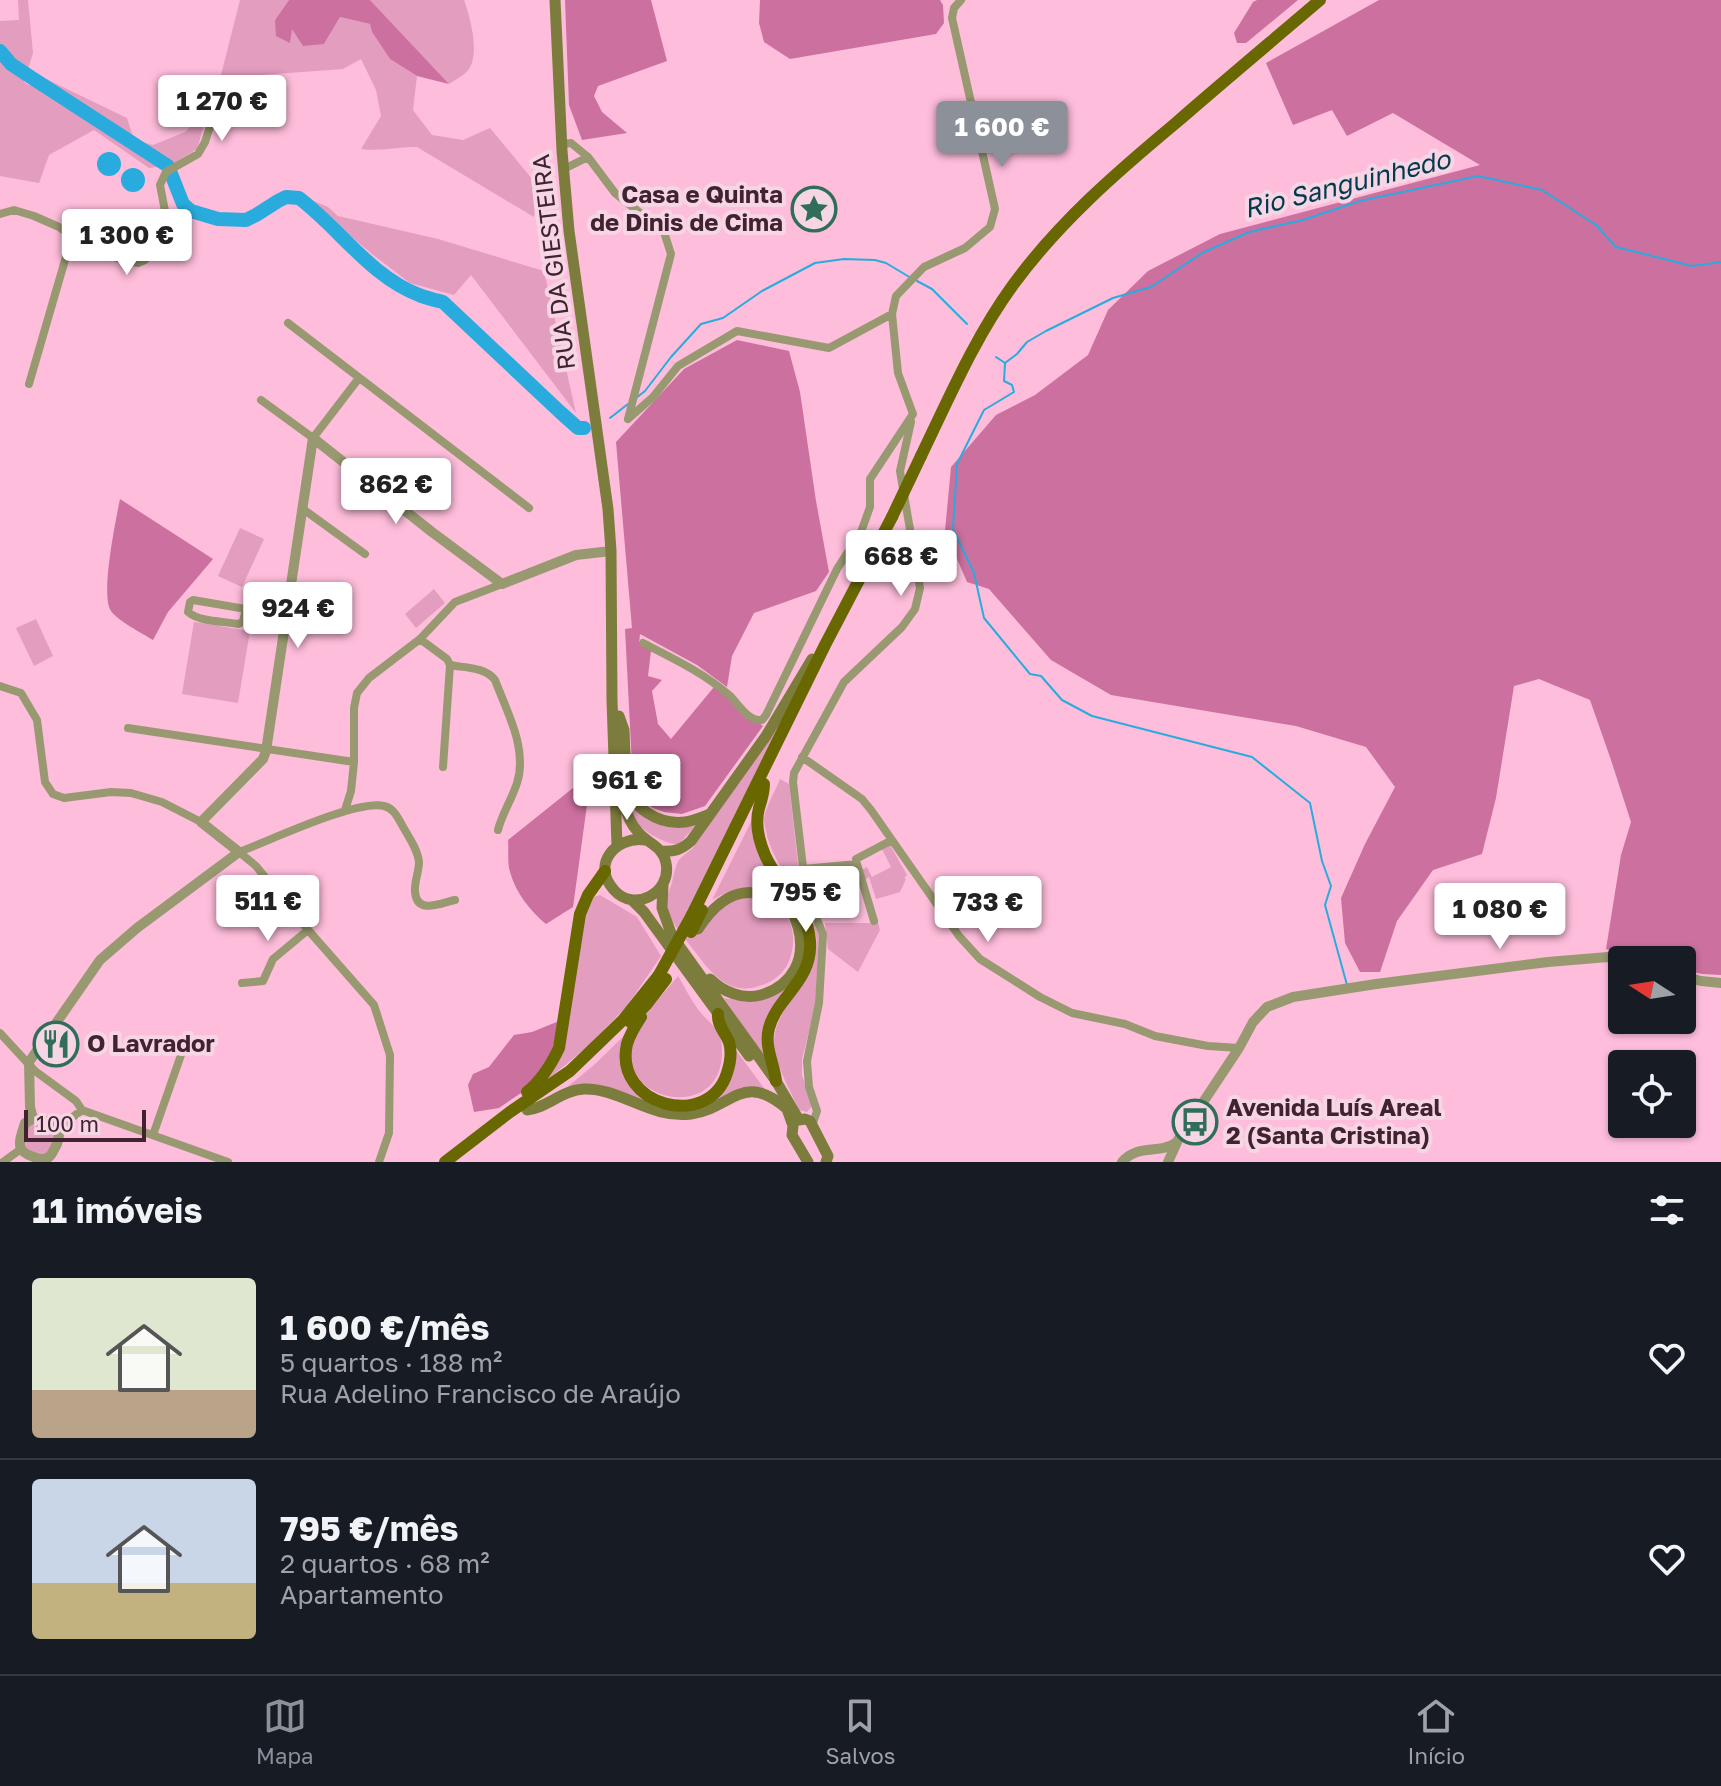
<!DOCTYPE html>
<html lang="pt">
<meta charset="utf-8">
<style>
body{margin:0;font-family:"Golos Text",sans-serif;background:#242831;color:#f1f3f6;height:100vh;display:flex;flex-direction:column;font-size:30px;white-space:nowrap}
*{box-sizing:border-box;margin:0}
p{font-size:26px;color:#9ea1a6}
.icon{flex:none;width:44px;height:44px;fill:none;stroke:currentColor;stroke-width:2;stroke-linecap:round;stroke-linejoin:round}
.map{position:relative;height:1162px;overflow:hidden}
.side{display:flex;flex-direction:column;background:#171b24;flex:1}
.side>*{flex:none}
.needle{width:52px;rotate:282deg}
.buttons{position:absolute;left:1608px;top:946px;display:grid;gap:16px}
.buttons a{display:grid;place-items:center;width:88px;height:88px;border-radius:8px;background:#171b24;box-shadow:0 2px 6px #0004;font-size:40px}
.scale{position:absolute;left:24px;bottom:20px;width:122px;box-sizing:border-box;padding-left:8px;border:4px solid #402231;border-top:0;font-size:22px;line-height:28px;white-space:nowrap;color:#402231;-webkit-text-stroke:6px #f6d5e4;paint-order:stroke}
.price{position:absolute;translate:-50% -68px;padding:0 18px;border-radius:8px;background:#fff;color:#222;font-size:26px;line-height:52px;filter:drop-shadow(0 2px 4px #0008)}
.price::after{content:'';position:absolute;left:50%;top:48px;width:24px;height:18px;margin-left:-12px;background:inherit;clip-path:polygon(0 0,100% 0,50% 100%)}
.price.current{background:#8c9099;color:#fff}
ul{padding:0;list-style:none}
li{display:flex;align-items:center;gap:24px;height:200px;padding:0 32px}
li+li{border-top:2px solid #363941}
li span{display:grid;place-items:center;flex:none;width:224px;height:160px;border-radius:8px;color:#555}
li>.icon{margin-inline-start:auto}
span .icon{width:96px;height:96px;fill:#fffc;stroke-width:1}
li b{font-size:34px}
h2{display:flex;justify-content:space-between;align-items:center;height:96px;padding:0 32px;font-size:34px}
.tab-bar{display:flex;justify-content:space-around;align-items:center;height:112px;border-top:2px solid #363941;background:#171b24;font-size:22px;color:#9ea1a6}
.tab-bar a{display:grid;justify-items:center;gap:4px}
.tab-bar .current{color:#8c9099}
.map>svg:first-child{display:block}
.green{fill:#e39dbf}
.forest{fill:#cc709f}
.water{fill:#29acdd}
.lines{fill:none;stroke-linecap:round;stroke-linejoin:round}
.stream{stroke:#29acdd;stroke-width:2}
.river{stroke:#29acdd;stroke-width:14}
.minor{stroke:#989970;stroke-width:8}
.tertiary{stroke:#989970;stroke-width:10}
.secondary{stroke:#7c7c3c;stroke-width:11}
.primary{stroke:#686700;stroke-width:12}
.primary-bridge{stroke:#686700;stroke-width:12}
.labels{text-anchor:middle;stroke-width:8;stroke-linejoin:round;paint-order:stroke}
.poi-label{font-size:24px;font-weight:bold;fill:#402231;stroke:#f6d5e4;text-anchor:start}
.street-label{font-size:24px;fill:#402231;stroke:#f6d5e4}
.water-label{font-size:26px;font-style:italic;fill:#01394d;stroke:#f6d5e4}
</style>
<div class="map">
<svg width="1721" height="1162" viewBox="0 0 1721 1162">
<rect width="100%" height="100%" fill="#febddb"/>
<path class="green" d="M 18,0 L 28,0 L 33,53 L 24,82 L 29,85 L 34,76 L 40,76 L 127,118 L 134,140 L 153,145 L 185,132 L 199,118 L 212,83 L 216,84 L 197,149 L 171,165 L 149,168 L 94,130 L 49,155 L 39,183 L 0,176 L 0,21 L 19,20 Z
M 240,0 L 289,0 L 275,20 L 324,44 L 340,17 L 370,24 L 372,32 L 390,59 L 417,76 L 413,110 L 432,135 L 463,140 L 490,128 L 537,185 L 534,217 L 417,147 C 398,146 380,152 361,149 L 381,116 L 376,90 L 361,59 L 343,69 L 222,78 L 221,75 Z
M 370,0 L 464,0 C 470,17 480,52 469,69 C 465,75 455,80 449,84 Z
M 304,197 L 328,207 L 338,216 L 438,239 L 544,271 L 576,413 L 471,275 L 454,295 L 410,283 L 372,254 Z
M 240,528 L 264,539 L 242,587 L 218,576 Z
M 434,589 L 445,603 L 416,628 L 405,614 Z
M 36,619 L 53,656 L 34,666 L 16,628 Z
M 194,622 L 250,631 L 238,703 L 182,694 Z
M 789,707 L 691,905 L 712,916 C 716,912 720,906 725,903 C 743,892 774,897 786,915 C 796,930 795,952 786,967 C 780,976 772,982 762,985 C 729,998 710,972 693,949 C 682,934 663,916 668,895 C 669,890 672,884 673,878 C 678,859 676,861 692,849 Z
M 780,779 L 789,784 L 798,865 L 805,901 L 819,932 L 815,1008 L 802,1059 L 802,1075 L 812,1106 L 807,1112 L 799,1110 C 791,1091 773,1061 774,1041 C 775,1004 822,978 816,935 C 811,897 773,870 766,831 C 765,827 764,823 764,819 C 765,808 776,790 780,779 Z
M 629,804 C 649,825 666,829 695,826 L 679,844 C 666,845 639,830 633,817 C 631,813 630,809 629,804 Z
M 751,822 L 799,917 C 794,911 788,902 781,897 C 759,880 734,887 712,900 Z
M 890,845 L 907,875 L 904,878 L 906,879 L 900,892 L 876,899 L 869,877 L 865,880 L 862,870 L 867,867 L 872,877 L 891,867 L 882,849 Z
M 600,895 L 637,917 L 661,956 L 627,1006 L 587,1047 L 542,1084 L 549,1074 L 582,917 L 594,897 Z
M 825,923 L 878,923 L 880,930 L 858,972 L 828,949 Z
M 678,976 C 684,986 690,998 697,1008 C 707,1022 722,1028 722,1049 C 725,1131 599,1098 636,1029 C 644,1014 666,991 678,976 Z
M 794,980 L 764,1057 L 724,998 C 759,1005 766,1001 794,980 Z
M 626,1034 L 621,1050 L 653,1105 L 566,1088 L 594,1065 Z
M 732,1045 L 767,1092 L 709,1103 Z
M 38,1123 L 52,1129 L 55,1137 L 48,1153 L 45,1154 C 22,1152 23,1146 29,1126 Z"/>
<path class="forest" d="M 289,0 L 370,0 L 449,84 L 417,76 L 390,59 L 372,32 L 370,24 L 340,17 L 324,44 L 303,46 L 292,29 L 290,43 L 276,36 L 275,20 Z
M 565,0 L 651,0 L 667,61 L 598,86 L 594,96 L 602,112 L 627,133 L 582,140 L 569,105 Z
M 760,0 L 940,0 L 943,5 L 944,23 L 936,34 L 790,59 L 764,42 L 759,23 Z
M 1257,0 L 1298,0 L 1246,43 L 1237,43 L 1234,33 L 1253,2 Z
M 1379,0 L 1721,0 L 1721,975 L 1702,974 L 1682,969 L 1682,960 L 1648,960 L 1606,949 L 1621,855 L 1631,822 L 1611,760 L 1590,700 L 1539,679 L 1514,686 L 1496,798 L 1482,854 L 1433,870 L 1397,921 L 1380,972 L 1360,972 L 1345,943 L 1341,898 L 1365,844 L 1395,787 L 1366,747 L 1296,726 L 1111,695 L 1051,660 L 989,589 L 967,582 L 945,531 L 951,467 L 996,415 L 1035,395 L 1088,355 L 1108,310 L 1148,271 L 1220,234 L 1480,165 L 1393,113 L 1347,136 L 1332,110 L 1293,125 L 1266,63 Z
M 737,340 L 789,351 L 800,392 L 816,501 L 829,572 L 816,591 L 754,613 L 732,656 L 727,687 L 697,665 L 640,634 L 639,644 L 651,651 L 648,676 L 662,680 L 652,691 L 658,724 L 671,739 L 714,687 L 763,726 L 705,806 L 682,814 L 664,812 L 653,808 L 640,799 L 633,784 L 625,629 L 632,628 L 616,442 L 684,369 Z
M 120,499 L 213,559 L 168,612 L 153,640 C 142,633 118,621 111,611 C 100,596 116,519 120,499 Z
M 583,780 L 590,783 L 573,907 L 546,924 C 530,911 516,893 510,872 C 507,862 509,850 508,840 Z
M 559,1021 L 552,1052 L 540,1071 L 521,1093 L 499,1108 L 474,1112 L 468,1085 L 473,1074 L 489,1067 L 514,1035 L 532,1032 Z"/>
<path class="water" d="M97 164a12 12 0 1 1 24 0a12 12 0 1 1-24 0Z
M121 180a12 12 0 1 1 24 0a12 12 0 1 1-24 0Z"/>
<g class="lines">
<path class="stream" d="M 917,281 L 932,289 L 967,324
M 996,357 L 1005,363 L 1017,354 L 1027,342 L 1046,331 L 1113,298 L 1151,287 L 1202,253 L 1249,232 L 1303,220 L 1360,201 L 1478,176 L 1542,190 L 1596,225 L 1616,247 L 1692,266 L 1721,262
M 1005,363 L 1004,381 L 1012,385 L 1014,392 L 984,410 L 957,464 L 953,529 L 974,573 L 984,618 L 1030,674 L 1041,676 L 1062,700 L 1092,716 L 1252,757 L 1310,803 L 1322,861 L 1331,886 L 1325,905 L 1347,985
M 636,398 L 645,391 L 671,357 L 701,324 L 723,318 L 762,291 L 815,263 L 844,259 L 875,260 L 886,263 L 911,278
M 610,418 L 628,404"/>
<path class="river" d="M 0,51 L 11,64 L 26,74 L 168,166 L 183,204 L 191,211 L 218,219 L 246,220 L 256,215 L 278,201 L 286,197 L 299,198 C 340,229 370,276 419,295 C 426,298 435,300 443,302 L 560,412 L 578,428 L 584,428"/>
<path class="minor" d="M 562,144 L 571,143 L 588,157 L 615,193 L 664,232 L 671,254 L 628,419
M 564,169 L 588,157
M 0,214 L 14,210 L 34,216 L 59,227 L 81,243 L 94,249 L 123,260 L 138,263 L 145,260 L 156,247 L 165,211 L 160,185 L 166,172 L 198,154 L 205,142 L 224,82
M 288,323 L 529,508
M 29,384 L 72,236
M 261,400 L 313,438 L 359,378
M 628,419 L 653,397 L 678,366 L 737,331 L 829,348 L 892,314
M 303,509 L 365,554
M 246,609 L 243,622 L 238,624 C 222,621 200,622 188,612 L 190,602 L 193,600 L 287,616
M 420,639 L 447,659 L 450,665 L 443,767
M 643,643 C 672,658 704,673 729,695 C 739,704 747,721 762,720 L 766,715 L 837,569 L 861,532 L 870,507 L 870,479 L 913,414 L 898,373 L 892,314 L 896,296 L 924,267 L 965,248 L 990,227 L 995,209 L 952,18 L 954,8 L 961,0
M 450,665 C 466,668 485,667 495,680 C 507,712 528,749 517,783 C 512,799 502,814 498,830
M 0,686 L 21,693 L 37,720 L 45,782 L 53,794 L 64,798 L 111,792 L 131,793 L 162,802 L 201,822
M 128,728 L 354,762
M 802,757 L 862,799 L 871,810 L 959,936 L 980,959 L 1040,997 L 1072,1013 L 1125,1024 L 1155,1036 L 1208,1046 L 1239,1048
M 345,810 L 351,791 L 354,762 L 354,708 L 357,693 L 369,678 L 420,639 L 455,602 L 502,584
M 856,859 L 892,840
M 803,869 L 857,864 L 874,921
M 242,983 L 263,981 L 273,959 L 308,930
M 0,1033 L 35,1071 L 76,1101 L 82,1110
M 812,1126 L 817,1111 L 809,1087 L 807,1061 L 819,1003 L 823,934 L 806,893 L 793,782 L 794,773 L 844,682 L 902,627 L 915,609 L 920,588 L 900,471 L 911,422
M 57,1129 L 82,1110 L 228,1162
M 153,1135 L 181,1055
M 3,1162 L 21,1149
M 379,1162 L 389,1133 L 390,1055 L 374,1005 L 309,931 L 256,866 L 239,852 C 269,841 357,799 384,806 C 393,808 397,816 401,823 C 407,835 418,849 419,862 C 419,872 414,882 415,892 C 417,915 441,903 455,900"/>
<path class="tertiary" d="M 1682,976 L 1701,981 L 1721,983
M 33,1119 L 30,1107 L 29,1062 L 100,960 L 137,928 L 239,852 L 201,822 L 263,759 L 266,751 L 313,438 L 432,532 L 502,584 L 576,555 L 611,551
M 33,1119 C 51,1120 65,1127 56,1146 C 54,1149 52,1155 49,1157 C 45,1160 41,1159 37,1158 C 14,1152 19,1142 25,1123 Z
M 1122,1162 C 1138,1143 1159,1155 1177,1142
M 1168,1162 L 1178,1140 L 1239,1048 L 1253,1022 L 1267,1007 L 1293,997 L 1376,984 L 1548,962 L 1608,957 L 1622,961"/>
<path class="secondary" d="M 555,0 L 562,151 L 569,231 L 608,509 L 611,551 L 612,700 L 617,845
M 619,716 L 624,730 L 625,755
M 620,749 C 622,777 618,810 638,832 C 648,844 663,846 666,863 C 672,893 634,913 614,890 C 591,865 615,836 645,840
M 627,780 C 629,808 659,825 685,822 C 693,821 702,817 710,814
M 661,851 C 674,852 681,850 691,841 L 766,736 L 812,659
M 663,885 L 662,908 L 672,936 L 776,1081 L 799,1120 L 805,1119 L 810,1121 L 828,1156 L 826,1162
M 632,900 L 644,912 L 749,1056
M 698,929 C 714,904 738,883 769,897 C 778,901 788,907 794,916 C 795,917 797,925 798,927 C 807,959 792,986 761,995 C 743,1000 723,992 710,979
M 787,1109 L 793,1126 L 792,1135 L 808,1162
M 527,1110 C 545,1109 562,1090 584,1089 C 621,1088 650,1119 691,1114 C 733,1108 742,1071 786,1108"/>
<path class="primary" d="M 921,456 C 949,398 975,337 1013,285 C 1059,222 1117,172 1177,122 C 1224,81 1272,41 1320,0
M 764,784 C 764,793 762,799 759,808 C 755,823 759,841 765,855 C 778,885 808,906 810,941 C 813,981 777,997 769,1028 C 764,1047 774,1063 776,1081
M 692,915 L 825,645 L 892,517
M 691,932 L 702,910
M 641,1017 C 635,1026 630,1034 627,1044 C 613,1106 709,1131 727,1073 C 730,1064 732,1052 729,1042 C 725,1032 717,1025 718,1014
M 630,1022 L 646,1005 L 666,979
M 527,1092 C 542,1080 551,1065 559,1048 L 580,914 L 588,895 L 605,871
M 445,1162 L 510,1112 L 570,1071 L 623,1020 L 659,975"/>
<path class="primary-bridge" d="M 892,517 L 921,456
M 659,975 L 692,915"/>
</g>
<defs>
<g id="sight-ring" transform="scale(2.3)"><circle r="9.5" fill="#f6d5e4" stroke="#306e5a" stroke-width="1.5"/><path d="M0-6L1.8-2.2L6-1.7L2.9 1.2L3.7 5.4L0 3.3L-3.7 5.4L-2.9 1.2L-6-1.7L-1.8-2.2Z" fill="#306e5a"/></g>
<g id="restaurant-ring" transform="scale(2.3)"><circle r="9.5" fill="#f6d5e4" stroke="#306e5a" stroke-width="1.5"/><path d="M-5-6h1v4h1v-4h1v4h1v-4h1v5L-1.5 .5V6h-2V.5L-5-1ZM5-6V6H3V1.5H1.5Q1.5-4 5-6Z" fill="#306e5a"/></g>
<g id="bus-ring" transform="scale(2.3)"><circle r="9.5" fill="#f6d5e4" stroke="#306e5a" stroke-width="1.5"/><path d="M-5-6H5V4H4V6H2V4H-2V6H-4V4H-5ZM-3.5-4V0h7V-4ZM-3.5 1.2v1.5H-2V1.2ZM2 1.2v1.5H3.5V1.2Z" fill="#306e5a"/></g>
</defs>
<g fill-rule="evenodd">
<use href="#sight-ring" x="814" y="209"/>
<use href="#restaurant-ring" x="56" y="1044"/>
<use href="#bus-ring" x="1195" y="1122"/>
</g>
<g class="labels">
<g class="poi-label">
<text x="783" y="203" text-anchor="end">Casa e Quinta<tspan x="783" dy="28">de Dinis de Cima</tspan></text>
<text x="87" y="1052">O Lavrador</text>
<text x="1226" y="1116">Avenida Luís Areal<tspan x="1226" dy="28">2 (Santa Cristina)</tspan></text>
</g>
<g class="street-label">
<text transform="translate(554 262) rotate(-97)" y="8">RUA DA GIESTEIRA</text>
</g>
<g class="water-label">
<text transform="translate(1347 184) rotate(-14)" y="9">Rio Sanguinhedo</text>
</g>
</g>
</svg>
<div class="buttons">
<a><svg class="needle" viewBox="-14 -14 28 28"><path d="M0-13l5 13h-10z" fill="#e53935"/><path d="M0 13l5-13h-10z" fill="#9ea1a6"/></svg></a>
<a><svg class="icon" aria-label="locate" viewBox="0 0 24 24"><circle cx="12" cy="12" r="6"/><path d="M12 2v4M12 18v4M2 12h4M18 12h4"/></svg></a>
</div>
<div class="scale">100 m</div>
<b class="price" style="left:222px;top:143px">1 270 €</b>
<b class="price current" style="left:1002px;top:169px">1 600 €</b>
<b class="price" style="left:127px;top:277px">1 300 €</b>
<b class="price" style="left:396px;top:526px">862 €</b>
<b class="price" style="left:901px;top:598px">668 €</b>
<b class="price" style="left:298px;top:650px">924 €</b>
<b class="price" style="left:627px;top:822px">961 €</b>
<b class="price" style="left:806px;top:934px">795 €</b>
<b class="price" style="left:268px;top:943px">511 €</b>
<b class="price" style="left:988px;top:944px">733 €</b>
<b class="price" style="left:1500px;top:951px">1 080 €</b>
</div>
<section class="side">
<h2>11 imóveis<svg class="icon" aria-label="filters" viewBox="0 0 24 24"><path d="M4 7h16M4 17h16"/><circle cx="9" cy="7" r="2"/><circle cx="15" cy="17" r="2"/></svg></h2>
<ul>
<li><span style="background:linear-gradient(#dfe7d0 70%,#b9a48a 0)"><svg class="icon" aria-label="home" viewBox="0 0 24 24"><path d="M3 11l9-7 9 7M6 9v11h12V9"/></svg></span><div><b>1 600 €/mês</b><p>5 quartos · 188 m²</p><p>Rua Adelino Francisco de Araújo</p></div><svg class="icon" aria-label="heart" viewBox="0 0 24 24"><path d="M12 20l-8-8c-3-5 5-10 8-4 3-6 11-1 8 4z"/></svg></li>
<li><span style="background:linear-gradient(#c9d6e8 65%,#c2b280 0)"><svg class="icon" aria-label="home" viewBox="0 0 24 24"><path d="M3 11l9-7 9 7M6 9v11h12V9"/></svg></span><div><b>795 €/mês</b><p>2 quartos · 68 m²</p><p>Apartamento</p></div><svg class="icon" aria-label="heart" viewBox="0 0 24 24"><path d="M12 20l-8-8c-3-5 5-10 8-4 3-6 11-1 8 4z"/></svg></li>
</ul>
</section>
<nav class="tab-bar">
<a class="current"><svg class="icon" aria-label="map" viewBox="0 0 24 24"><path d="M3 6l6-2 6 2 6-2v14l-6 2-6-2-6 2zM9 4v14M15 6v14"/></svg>Mapa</a>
<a><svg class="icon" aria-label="saved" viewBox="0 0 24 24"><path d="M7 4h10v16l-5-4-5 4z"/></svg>Salvos</a>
<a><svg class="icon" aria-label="home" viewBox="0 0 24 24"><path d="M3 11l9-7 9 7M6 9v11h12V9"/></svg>Início</a>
</nav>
